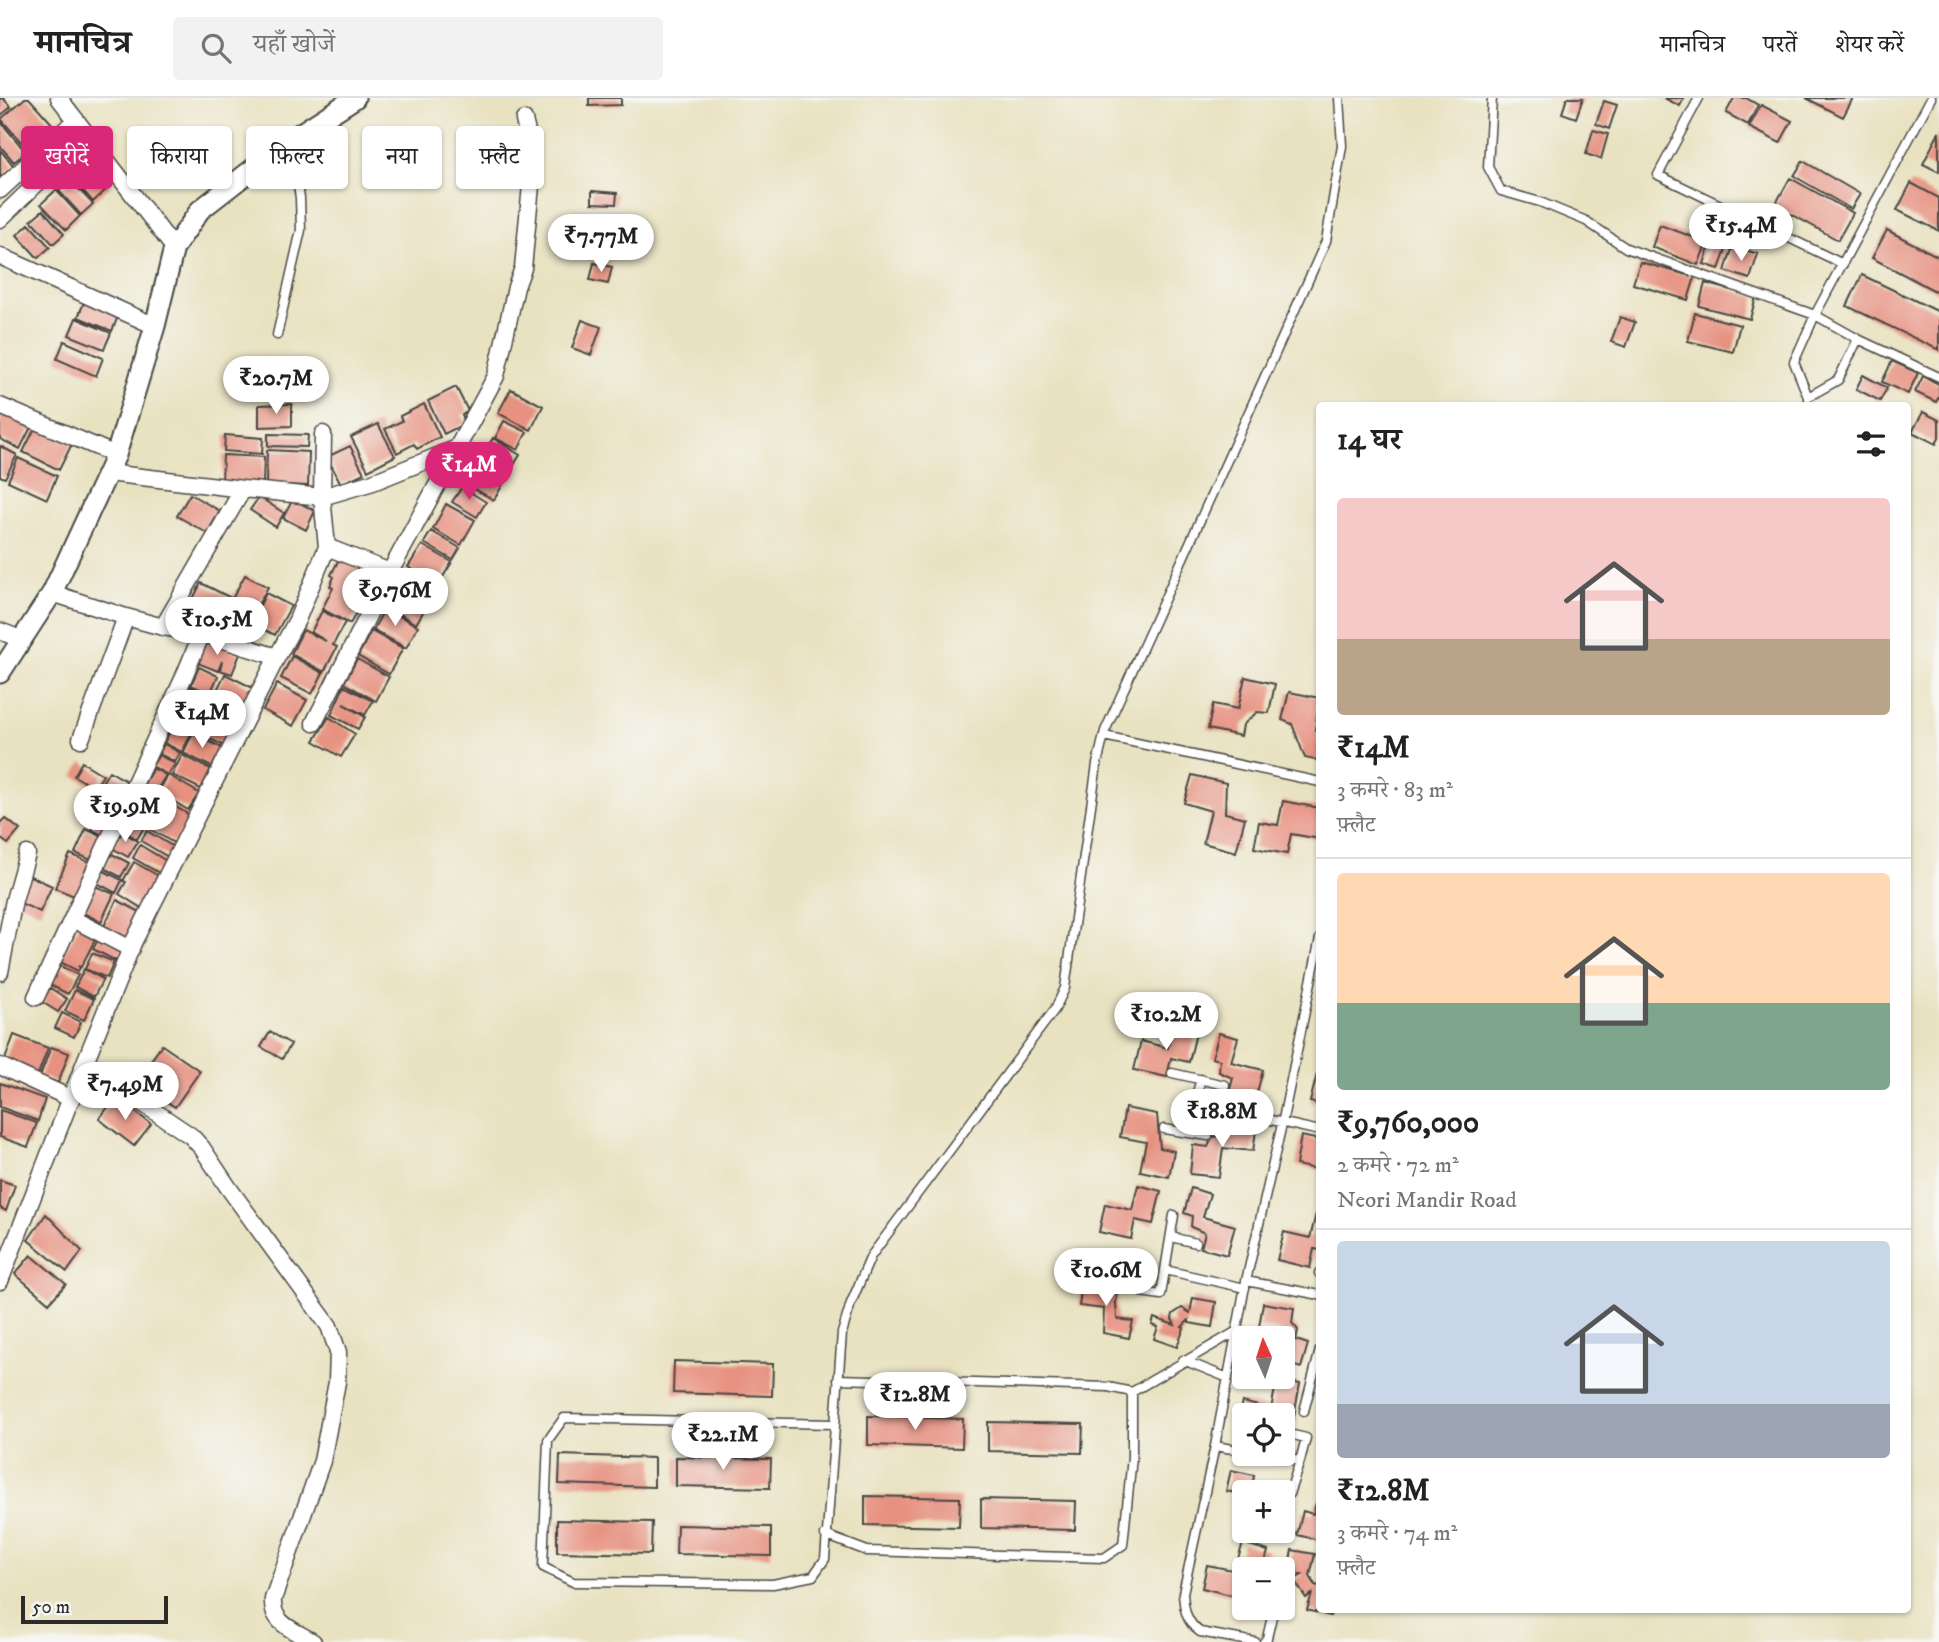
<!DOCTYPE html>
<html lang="hi">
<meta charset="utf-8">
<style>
body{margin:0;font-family:"IM FELL DW Pica","Noto Serif Devanagari",serif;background:#f2f2f2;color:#222;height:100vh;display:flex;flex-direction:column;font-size:26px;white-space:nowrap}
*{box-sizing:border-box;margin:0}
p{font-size:23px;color:#767676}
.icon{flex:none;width:38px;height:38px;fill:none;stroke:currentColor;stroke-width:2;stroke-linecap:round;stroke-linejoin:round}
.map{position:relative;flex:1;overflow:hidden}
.details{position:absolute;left:1316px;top:304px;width:595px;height:1211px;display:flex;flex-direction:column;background:#fff;border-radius:7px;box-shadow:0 2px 5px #0004}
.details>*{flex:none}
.guide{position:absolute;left:21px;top:28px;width:665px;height:63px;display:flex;gap:14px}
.needle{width:46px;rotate:357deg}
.buttons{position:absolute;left:1232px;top:1228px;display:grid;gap:14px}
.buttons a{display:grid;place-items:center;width:63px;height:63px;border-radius:7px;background:#fff;box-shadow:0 2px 5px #0004;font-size:35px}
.scale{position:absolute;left:21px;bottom:18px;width:147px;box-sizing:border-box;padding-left:7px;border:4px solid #2b2b2b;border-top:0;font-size:19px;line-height:24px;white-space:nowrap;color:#2b2b2b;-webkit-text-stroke:5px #f6f6f2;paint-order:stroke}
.price{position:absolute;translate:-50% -60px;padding:0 16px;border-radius:24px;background:#fff;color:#222;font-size:23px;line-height:46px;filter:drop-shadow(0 2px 4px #0008)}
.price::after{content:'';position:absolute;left:50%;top:42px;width:21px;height:16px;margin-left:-10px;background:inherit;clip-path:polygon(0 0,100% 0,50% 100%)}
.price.selected{background:#db2777;color:#fff}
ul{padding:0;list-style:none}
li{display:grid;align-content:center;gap:14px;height:371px;padding:0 21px}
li+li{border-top:2px solid #e0e0e0}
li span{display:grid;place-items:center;height:217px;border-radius:7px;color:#555}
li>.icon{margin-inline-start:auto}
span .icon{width:126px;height:126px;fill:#fffc;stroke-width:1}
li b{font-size:30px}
h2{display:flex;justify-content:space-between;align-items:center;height:84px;padding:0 21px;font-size:30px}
.chip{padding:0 24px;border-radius:7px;background:#fff;box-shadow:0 2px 5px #0004;font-size:24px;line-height:63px}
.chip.selected{background:#db2777;color:#fff}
header{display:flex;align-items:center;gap:42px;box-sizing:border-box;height:98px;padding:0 35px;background:#fff;border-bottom:2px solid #e0e0e0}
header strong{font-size:33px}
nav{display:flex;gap:38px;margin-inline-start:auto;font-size:24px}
.search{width:490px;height:63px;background:#f2f2f2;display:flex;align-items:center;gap:18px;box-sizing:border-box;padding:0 24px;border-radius:7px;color:#767676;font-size:26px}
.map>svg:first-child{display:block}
.building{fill:#e79281}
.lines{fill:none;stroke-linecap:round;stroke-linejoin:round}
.service-casing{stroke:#484642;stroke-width:11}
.minor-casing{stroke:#484642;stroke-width:19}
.tertiary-casing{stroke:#484642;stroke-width:23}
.service{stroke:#fff;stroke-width:8}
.minor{stroke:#fff;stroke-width:16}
.tertiary{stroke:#fff;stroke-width:19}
</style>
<header>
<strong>मानचित्र</strong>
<div class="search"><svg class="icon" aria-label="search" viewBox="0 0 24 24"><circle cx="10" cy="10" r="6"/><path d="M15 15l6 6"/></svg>यहाँ खोजें</div>
<nav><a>मानचित्र</a><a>परतें</a><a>शेयर करें</a></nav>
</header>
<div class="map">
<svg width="1939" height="1544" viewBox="0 0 1939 1544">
<rect width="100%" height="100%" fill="#f6f6f2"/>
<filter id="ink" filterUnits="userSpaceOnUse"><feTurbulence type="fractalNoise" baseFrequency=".0143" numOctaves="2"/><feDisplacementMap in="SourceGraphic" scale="14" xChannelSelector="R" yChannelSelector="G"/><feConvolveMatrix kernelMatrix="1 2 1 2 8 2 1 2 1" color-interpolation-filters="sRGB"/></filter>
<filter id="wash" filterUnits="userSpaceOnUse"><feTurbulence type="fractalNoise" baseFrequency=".00686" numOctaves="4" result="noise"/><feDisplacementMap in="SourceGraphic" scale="28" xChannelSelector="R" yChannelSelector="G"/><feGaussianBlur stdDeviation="1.57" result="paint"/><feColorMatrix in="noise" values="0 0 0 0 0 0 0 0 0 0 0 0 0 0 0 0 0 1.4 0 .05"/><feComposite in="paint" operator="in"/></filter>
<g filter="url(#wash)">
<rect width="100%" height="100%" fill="#e9e2c1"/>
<g id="blocks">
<path class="building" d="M 0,0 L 3,0 L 11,9 L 0,18 Z
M 25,0 L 29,0 L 54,28 L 27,51 L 1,21 Z
M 589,0 L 621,0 L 621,7 L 589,8 Z
M 1567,0 L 1583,0 L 1576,20 L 1562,15 Z
M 1664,0 L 1684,0 L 1680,8 Z
M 1734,0 L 1746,0 L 1758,7 L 1748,27 L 1726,15 Z
M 1806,0 L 1853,0 L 1843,19 Z
M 1604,3 L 1617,7 L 1609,31 L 1596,26 Z
M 1761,7 L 1792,23 L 1780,45 L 1749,29 Z
M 0,23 L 26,54 L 14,64 L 0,48 Z
M 1593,32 L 1608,36 L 1601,61 L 1586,56 Z
M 1939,34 L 1939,74 L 1923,66 Z
M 0,52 L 14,68 L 0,80 Z
M 1803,63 L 1860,96 L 1851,111 L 1794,78 Z
M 87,64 L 110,88 L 93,104 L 71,79 Z
M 1790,80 L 1853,115 L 1838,142 L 1775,107 Z
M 70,82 L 93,106 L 81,117 L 59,93 Z
M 1911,85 L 1939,100 L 1939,133 L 1897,112 Z
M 56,92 L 80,118 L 66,132 L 41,106 Z
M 592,93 L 617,95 L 616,106 L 592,105 Z
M 43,112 L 64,136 L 53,146 L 31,122 Z
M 588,119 L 611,124 L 605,149 L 583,145 Z
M 29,126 L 50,149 L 38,160 L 17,137 Z
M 1660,127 L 1707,144 L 1698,167 L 1652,149 Z
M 1887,132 L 1939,159 L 1939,195 L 1872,160 Z
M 1710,147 L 1726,152 L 1719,171 L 1704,166 Z
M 1733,148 L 1758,156 L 1750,181 L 1725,173 Z
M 1640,164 L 1695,179 L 1688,202 L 1633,186 Z
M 594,165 L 612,169 L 608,186 L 590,182 Z
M 1862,177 L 1939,214 L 1939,252 L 1847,208 Z
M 1705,185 L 1756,199 L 1750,221 L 1699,208 Z
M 85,202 L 119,216 L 112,233 L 78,219 Z
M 1695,215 L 1740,227 L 1733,254 L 1688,243 Z
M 1620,219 L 1635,224 L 1626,249 L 1611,244 Z
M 76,220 L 111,235 L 104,251 L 69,237 Z
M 582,222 L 601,229 L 591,257 L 572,250 Z
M 64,243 L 103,260 L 96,278 L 57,261 Z
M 1892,263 L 1918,275 L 1908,296 L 1882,284 Z
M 1863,277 L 1887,290 L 1880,303 L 1856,291 Z
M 1923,278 L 1939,286 L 1939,299 L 1936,304 L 1915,294 Z
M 456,289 L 468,313 L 462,317 L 466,325 L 444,336 L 428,303 Z
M 511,291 L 543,308 L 531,332 L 498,315 Z
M 292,306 L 292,328 L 259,329 L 259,307 Z
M 424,306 L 440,339 L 417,351 L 414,346 L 397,355 L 385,331 L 402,323 L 400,318 Z
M 3,312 L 32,327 L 20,351 L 0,341 L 0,319 Z
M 1923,314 L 1939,322 L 1939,340 L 1936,346 L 1912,334 Z
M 504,323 L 527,334 L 518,352 L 495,340 Z
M 378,326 L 395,358 L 368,372 L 351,339 Z
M 36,328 L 72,346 L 59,372 L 23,354 Z
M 268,336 L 308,337 L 307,349 L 268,348 Z
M 225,337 L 263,340 L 262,356 L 224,353 Z
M 493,340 L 520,357 L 507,378 L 480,362 Z
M 0,348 L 17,357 L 5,380 L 0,378 Z
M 350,348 L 364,375 L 341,386 L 327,359 Z
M 267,352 L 309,354 L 308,388 L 266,386 Z
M 223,357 L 264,359 L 263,385 L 222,384 Z
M 18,360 L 57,378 L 47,401 L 8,383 Z
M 478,363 L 507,379 L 494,402 L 465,386 Z
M 462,389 L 486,404 L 477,419 L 452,404 Z
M 190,396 L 220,413 L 207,435 L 177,418 Z
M 259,399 L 284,415 L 276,429 L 250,412 Z
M 293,401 L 315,413 L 306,432 L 283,420 Z
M 446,406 L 475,422 L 461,447 L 433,431 Z
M 431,433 L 460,450 L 453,462 L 424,445 Z
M 422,447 L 452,464 L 438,487 L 408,469 Z
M 341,457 L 363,468 L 372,486 L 350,526 L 322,511 L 333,490 L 330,488 L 334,479 L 331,477 Z
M 412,473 L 438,488 L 416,526 L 390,510 Z
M 245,477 L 268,489 L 253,516 L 238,508 L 234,515 L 226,512 Z
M 201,485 L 231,500 L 220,522 L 190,507 Z
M 266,495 L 291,508 L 275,537 L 251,525 Z
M 385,510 L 418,528 L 406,550 L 373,532 Z
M 322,513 L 345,524 L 333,547 L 337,549 L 324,574 L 291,556 L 303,532 L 326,543 L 311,534 Z
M 371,533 L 403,550 L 389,576 L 358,558 Z
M 205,540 L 240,556 L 232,576 L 220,572 L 222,563 L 218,573 L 195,564 Z
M 292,558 L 323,575 L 312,596 L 281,580 Z
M 357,561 L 389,579 L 376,603 L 344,585 Z
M 199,569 L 218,578 L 210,596 L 191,587 Z
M 225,576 L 253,590 L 245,606 L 217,592 Z
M 1245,579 L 1275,586 L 1269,615 L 1257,614 L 1243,627 L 1241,638 L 1208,631 L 1213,606 L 1238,611 Z
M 277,586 L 307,602 L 293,628 L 263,612 Z
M 189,588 L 209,599 L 199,617 L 179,606 Z
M 344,588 L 373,603 L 365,617 L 343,606 L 365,619 L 358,631 L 331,617 Z
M 215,593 L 246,607 L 238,622 L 208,608 Z
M 1289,594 L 1320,600 L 1315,632 L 1320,633 L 1320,663 L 1305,660 L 1292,626 L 1282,622 Z
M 208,609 L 237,624 L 224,648 L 195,633 Z
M 181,610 L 198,619 L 192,631 L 175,623 Z
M 329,619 L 355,636 L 341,659 L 314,643 Z
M 174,626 L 192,634 L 182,654 L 164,645 Z
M 193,635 L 222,650 L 212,669 L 183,655 Z
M 164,646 L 180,655 L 175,664 L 159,656 Z
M 159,657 L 175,666 L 168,677 L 152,668 Z
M 182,657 L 211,671 L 201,691 L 172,677 Z
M 82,664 L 103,677 L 95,690 L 74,678 Z
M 153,670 L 166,677 L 152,700 L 140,693 Z
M 109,673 L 130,685 L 122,701 L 100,688 Z
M 168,677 L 199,695 L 188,712 L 158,694 Z
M 1192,677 L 1226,685 L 1225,715 L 1245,720 L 1236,754 L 1203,745 L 1211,713 L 1184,705 Z
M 141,694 L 160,705 L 162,701 L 191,718 L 174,745 L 146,729 L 155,714 L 147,724 L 131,714 Z
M 109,697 L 124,704 L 107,739 L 92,732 Z
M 1283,703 L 1320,710 L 1320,741 L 1291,736 L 1287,756 L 1254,750 L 1259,724 L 1278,727 Z
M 128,716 L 146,726 L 137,741 L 119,730 Z
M 5,720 L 20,732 L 8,746 L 0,740 L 0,725 Z
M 86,731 L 106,740 L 96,764 L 75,755 Z
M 147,733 L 175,750 L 170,760 L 141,743 Z
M 122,734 L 138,743 L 128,759 L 112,750 Z
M 140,747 L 168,764 L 161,776 L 133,760 Z
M 70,756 L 96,767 L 81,801 L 55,790 Z
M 112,756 L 129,765 L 121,779 L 104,770 Z
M 134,764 L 162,780 L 143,811 L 119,796 L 126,784 L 123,783 Z
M 102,772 L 122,782 L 116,795 L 95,784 Z
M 26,776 L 52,788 L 40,814 L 16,803 Z
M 95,788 L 114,796 L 101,824 L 83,815 Z
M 117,802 L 142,815 L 125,847 L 101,834 Z
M 79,827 L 98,836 L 81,869 L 78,868 L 80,870 L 78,873 L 60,864 Z
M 100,838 L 123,850 L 116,863 L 93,851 Z
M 92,855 L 114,864 L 107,880 L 85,871 Z
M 60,868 L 78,877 L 68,896 L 50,887 Z
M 84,871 L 103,881 L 94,899 L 75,889 Z
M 50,890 L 67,901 L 58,914 L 42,904 Z
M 75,892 L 94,901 L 84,922 L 65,913 Z
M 62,915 L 81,924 L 74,939 L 55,930 Z
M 1173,925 L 1197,931 L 1189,964 L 1171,960 L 1167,979 L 1134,972 L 1141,943 L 1168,950 Z
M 270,934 L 291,946 L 282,961 L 261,949 Z
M 1219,935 L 1238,940 L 1231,964 L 1263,972 L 1255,1002 L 1229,995 L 1233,980 L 1219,974 L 1220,962 L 1212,960 Z
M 14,937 L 48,950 L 37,979 L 3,967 Z
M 162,947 L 200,973 L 175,1009 L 136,983 Z
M 51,949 L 69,955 L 58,985 L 40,978 Z
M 1317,976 L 1320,976 L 1320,1006 L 1310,1004 Z
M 0,985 L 45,1001 L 38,1023 L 0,1009 Z
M 116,999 L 151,1026 L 134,1048 L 99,1021 Z
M 1125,1010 L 1157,1016 L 1160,1050 L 1174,1053 L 1169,1079 L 1140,1073 L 1146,1044 L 1120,1039 Z
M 0,1012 L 37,1025 L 28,1049 L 0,1039 Z
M 1228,1025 L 1257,1026 L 1253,1053 L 1223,1050 L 1219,1079 L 1190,1076 L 1193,1047 L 1208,1049 L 1212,1039 L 1227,1037 Z
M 1301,1038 L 1320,1042 L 1320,1072 L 1296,1067 Z
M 0,1082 L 15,1087 L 6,1113 L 0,1110 Z
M 1138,1087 L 1161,1093 L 1153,1126 L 1135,1122 L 1131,1141 L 1099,1134 L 1105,1106 L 1132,1112 Z
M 1191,1090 L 1210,1096 L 1203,1119 L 1235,1128 L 1227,1157 L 1201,1150 L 1205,1135 L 1191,1129 L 1192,1118 L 1184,1115 Z
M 46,1116 L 82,1153 L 67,1174 L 28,1142 Z
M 1316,1116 L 1320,1117 L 1320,1152 L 1314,1151 L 1310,1170 L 1277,1162 L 1284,1134 L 1310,1140 Z
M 31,1157 L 66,1186 L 49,1205 L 15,1176 Z
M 1082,1185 L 1118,1189 L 1116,1205 L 1117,1221 L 1133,1223 L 1129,1240 L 1103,1235 L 1104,1211 L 1079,1208 Z
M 1193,1200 L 1216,1204 L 1212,1229 L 1189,1225 L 1189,1222 L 1182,1229 L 1184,1230 L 1177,1249 L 1154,1241 L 1158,1229 L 1152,1227 L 1154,1220 L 1175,1227 L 1172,1221 L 1173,1216 L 1182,1210 L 1190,1215 Z
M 1263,1205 L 1294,1210 L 1292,1225 L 1298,1232 L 1296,1242 L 1308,1246 L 1301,1270 L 1283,1264 L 1286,1241 L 1283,1234 L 1259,1229 Z
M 674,1263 L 773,1266 L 772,1298 L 673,1295 Z
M 1277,1281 L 1300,1286 L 1292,1329 L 1283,1327 L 1283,1318 L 1244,1318 L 1244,1331 L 1241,1331 L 1242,1324 L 1237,1323 L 1242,1304 L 1271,1311 Z
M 868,1318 L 963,1321 L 962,1350 L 868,1347 Z
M 988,1324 L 1083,1326 L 1082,1355 L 988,1353 Z
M 560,1357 L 654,1360 L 654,1389 L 559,1386 Z
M 676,1359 L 771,1361 L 770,1390 L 676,1388 Z
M 1231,1372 L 1254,1377 L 1253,1384 L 1261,1395 L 1244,1395 L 1244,1397 L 1226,1393 Z
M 865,1398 L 960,1400 L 959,1429 L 865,1427 Z
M 981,1401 L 1076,1403 L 1075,1432 L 981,1430 Z
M 1320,1403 L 1319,1442 L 1297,1437 L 1303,1413 L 1313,1416 L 1316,1405 Z
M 557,1422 L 652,1424 L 651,1456 L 557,1454 Z
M 677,1427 L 771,1429 L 771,1458 L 676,1456 Z
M 1243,1445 L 1268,1453 L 1263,1472 L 1244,1472 L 1244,1479 L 1237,1488 L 1235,1498 L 1202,1490 L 1207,1467 L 1232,1472 L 1236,1467 Z
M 1292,1452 L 1315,1456 L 1310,1478 L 1315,1487 L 1320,1488 L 1320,1512 L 1332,1512 L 1330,1518 L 1307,1512 L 1312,1496 L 1306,1500 L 1294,1482 L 1302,1477 L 1288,1474 Z"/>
</g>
</g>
<g filter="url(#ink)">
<use href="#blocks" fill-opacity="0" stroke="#484642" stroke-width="2"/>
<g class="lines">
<g class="service-casing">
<path id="service" d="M 1492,0 L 1488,69 L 1501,93 L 1540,104 L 1586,123 L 1626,150 L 1815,217 L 1858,241 L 1939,279
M 1699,0 L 1658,77 L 1843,166
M 277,237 L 301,132 L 300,100 L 291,44
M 1858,241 L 1838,282 L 1808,299 L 1794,264 L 1815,217 L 1931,0
M 1104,638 L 1320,684
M 1172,975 L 1225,987
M 1195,1005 L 1320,1033
M 1164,1031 L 1208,1038
M 1185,1034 L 1201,981
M 1174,1117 L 1165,1172 L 1245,1190
M 1171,1139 L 1196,1145
M 1319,1175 L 1320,1175
M 1246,1183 L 1320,1197
M 1141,1194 L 1161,1197 L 1165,1172
M 1183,1262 L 1228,1280
M 1132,1294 L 1237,1233
M 1304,1313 L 1320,1252
M 833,1326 L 564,1320 L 548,1342 L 543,1469 L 573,1484 L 773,1486 L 813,1478 L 825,1461 L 842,1235 L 851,1205 L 871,1158 L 1055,911 L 1065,890 L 1097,666 L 1105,633 L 1326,143 L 1342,48 L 1339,0
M 1215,1348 L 1183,1495 C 1184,1511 1186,1524 1200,1534 L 1255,1544
M 1244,1353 L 1215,1348 L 1246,1183 L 1282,1026 L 1320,840
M 1263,1356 L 1300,1363 L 1306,1340 L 1289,1336
M 1277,1393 L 1289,1396 L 1300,1363
M 825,1437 L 867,1453 L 1104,1460 L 1123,1447 L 1132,1359 L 1132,1294 L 1108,1289 L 838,1281
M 1264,1544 L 1267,1540 L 1274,1510"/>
</g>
<g class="minor-casing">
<path id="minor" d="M 59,0 L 174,150
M 0,92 L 76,22
M 0,121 L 87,37
M 0,158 L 155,228
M 0,308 L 116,357
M 108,375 L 243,391
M 327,449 L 390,474
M 163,529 L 243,391 L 322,399 L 373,384 L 455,351
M 0,533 L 23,542
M 277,559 L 297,522 L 327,449 L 322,399 L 323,336
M 314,625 L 390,474 L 496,278 L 516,189 L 523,170 L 532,77 L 529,42 L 524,22
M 81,641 L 126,519
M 73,821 L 131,851
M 0,874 L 14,802 L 27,756
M 36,899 L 183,581 L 202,535
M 0,968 L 72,1001
M 83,969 L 120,990 L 191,1038 L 202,1050 L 228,1089 L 329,1228 L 338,1254 L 337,1284 L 322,1363 L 273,1501 C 271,1526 294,1532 313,1544
M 0,1183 L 83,969 L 133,845 L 277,559 L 202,535 L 163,529 L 126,519 L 52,495"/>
</g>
<g class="tertiary-casing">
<path id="tertiary" d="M 0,575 L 52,495 L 116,357 L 155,228 L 174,150 L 200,112 L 290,42 L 355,0"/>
</g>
<use href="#service" class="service"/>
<use href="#minor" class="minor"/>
<use href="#tertiary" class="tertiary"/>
</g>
</g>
</svg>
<div class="buttons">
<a><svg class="needle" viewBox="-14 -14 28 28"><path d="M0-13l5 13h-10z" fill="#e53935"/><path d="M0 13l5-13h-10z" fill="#767676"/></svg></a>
<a><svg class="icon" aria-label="locate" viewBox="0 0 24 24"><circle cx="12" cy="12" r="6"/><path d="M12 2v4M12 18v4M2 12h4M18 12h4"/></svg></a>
<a>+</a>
<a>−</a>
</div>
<div class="scale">50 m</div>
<b class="price" style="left:1741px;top:165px">₹15.4M</b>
<b class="price" style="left:601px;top:176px">₹7.77M</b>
<b class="price" style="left:276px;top:318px">₹20.7M</b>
<b class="price selected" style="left:469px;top:404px">₹14M</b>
<b class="price" style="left:395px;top:530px">₹9.76M</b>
<b class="price" style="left:217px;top:559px">₹10.5M</b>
<b class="price" style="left:202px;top:652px">₹14M</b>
<b class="price" style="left:125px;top:746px">₹19.9M</b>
<b class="price" style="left:1166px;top:954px">₹10.2M</b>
<b class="price" style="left:125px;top:1024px">₹7.49M</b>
<b class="price" style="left:1222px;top:1051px">₹18.8M</b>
<b class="price" style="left:1106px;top:1210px">₹10.6M</b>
<b class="price" style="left:915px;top:1334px">₹12.8M</b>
<b class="price" style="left:723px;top:1374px">₹22.1M</b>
<div class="guide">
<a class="chip selected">खरीदें</a>
<a class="chip">किराया</a>
<a class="chip">फ़िल्टर</a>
<a class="chip">नया</a>
<a class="chip">फ़्लैट</a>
</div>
<section class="details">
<h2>14 घर<svg class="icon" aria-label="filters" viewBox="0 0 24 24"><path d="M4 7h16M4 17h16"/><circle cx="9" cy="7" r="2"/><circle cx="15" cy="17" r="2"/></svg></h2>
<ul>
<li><span style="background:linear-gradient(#f6c9c9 65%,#b9a48a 0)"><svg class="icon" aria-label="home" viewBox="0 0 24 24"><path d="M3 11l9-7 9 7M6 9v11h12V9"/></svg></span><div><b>₹14M</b><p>3 कमरे · 83 m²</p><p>फ़्लैट</p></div></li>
<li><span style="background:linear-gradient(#ffd9b3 60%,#7fa58c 0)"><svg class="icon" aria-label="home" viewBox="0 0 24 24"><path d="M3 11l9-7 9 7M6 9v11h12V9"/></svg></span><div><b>₹9,760,000</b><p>2 कमरे · 72 m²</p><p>Neori Mandir Road</p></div></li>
<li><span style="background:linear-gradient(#c9d6e8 75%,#9aa5b1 0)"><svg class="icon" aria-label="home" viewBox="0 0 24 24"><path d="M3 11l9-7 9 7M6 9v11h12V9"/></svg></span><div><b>₹12.8M</b><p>3 कमरे · 74 m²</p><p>फ़्लैट</p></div></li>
</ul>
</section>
</div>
